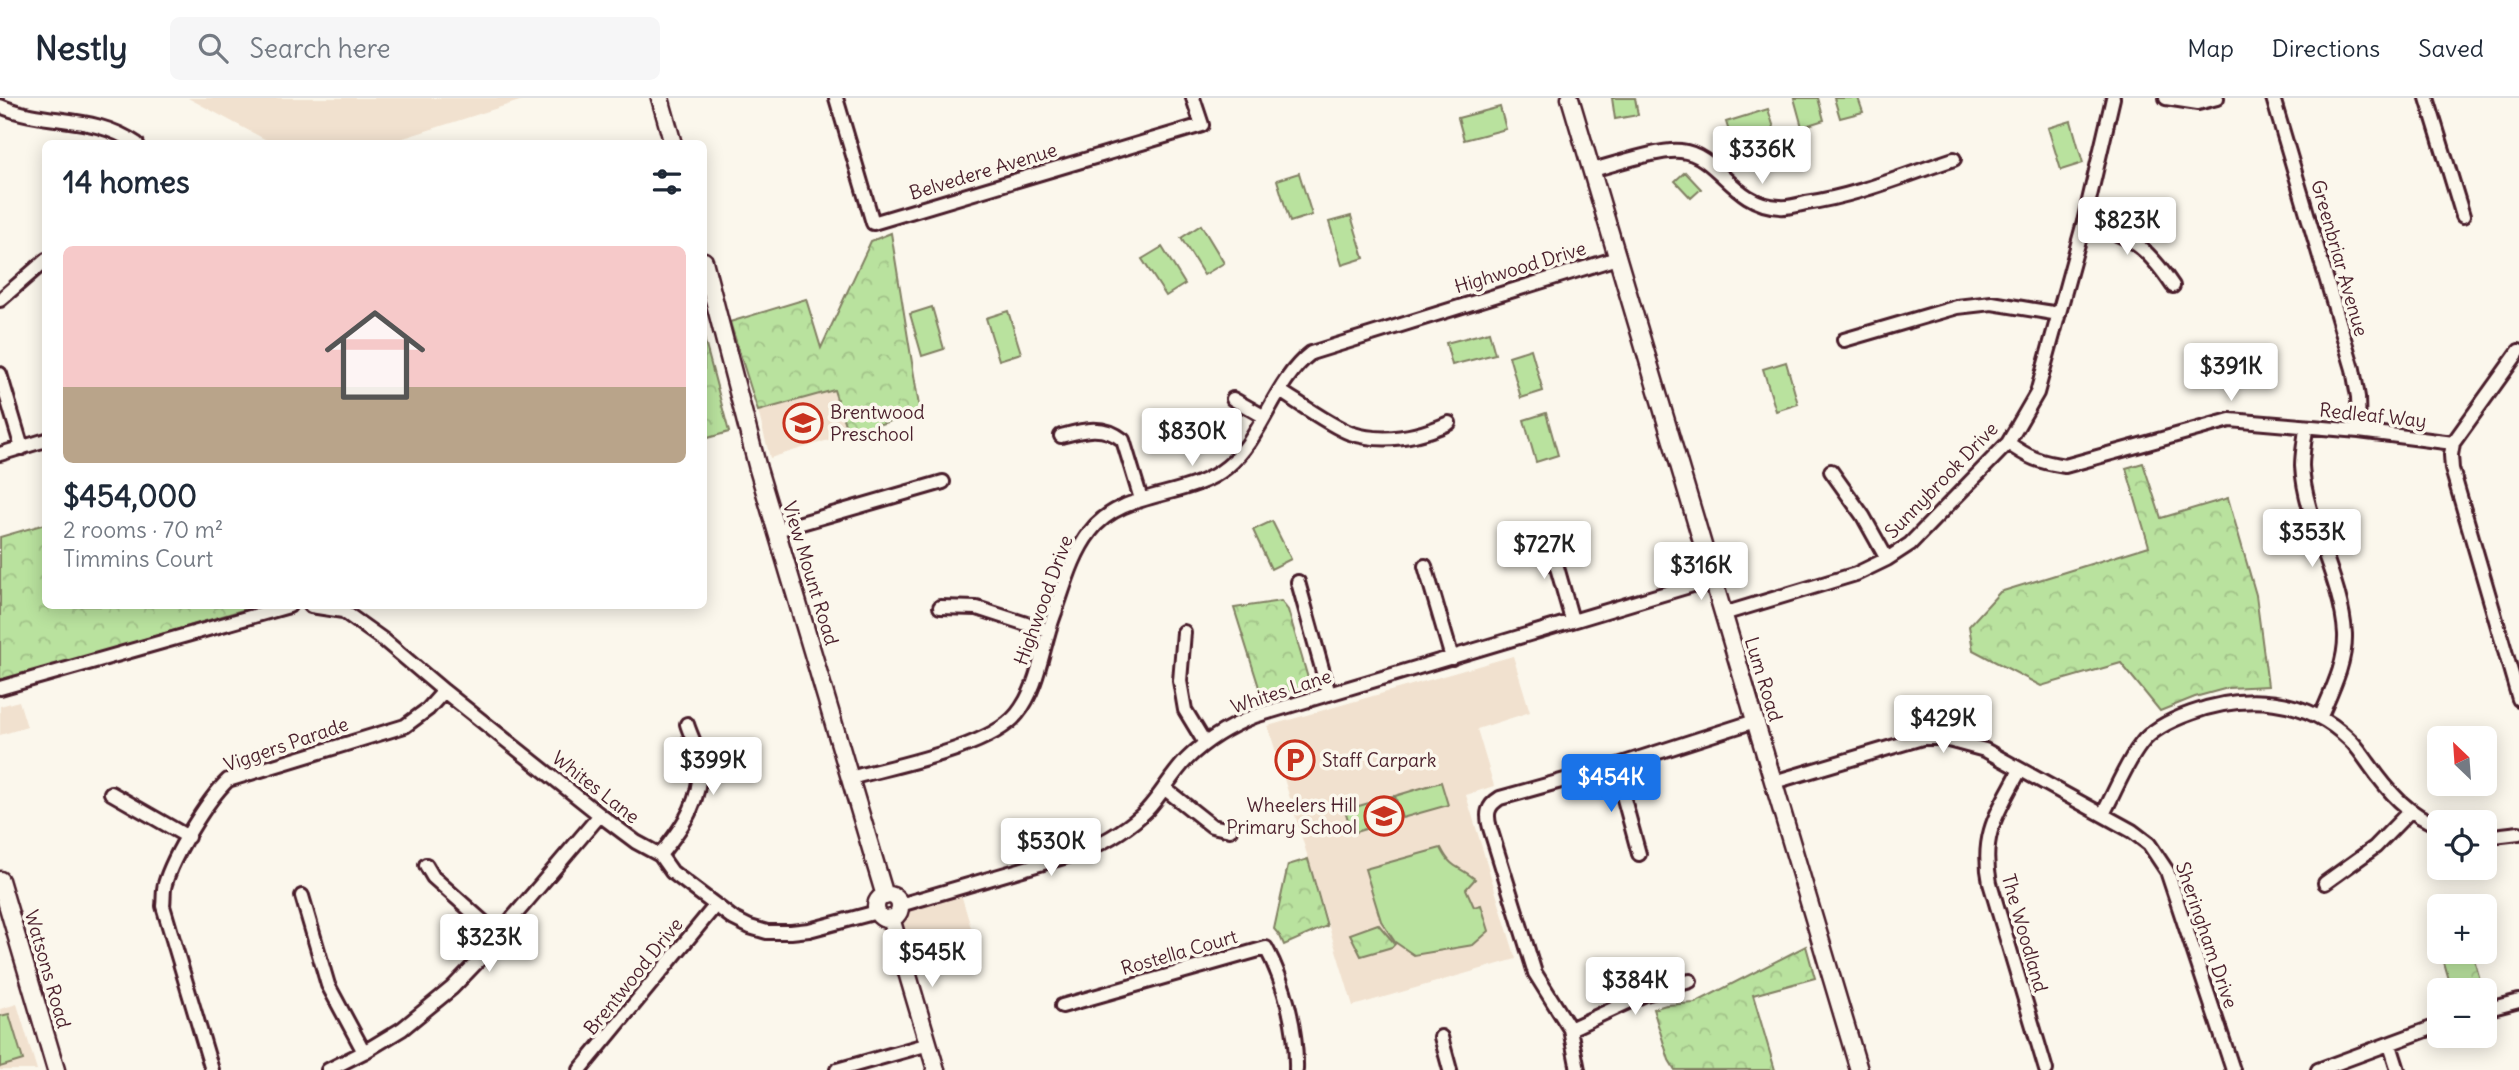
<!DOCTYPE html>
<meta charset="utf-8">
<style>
body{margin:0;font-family:Delius,sans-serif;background:#f6f6f7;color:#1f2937;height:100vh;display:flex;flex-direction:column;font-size:26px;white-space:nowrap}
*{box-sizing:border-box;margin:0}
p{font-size:23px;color:#747a83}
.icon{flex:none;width:38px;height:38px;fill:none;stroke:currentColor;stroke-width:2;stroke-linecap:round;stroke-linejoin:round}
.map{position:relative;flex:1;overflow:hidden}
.sheet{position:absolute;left:42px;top:42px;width:665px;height:469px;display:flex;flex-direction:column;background:#fff;border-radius:10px;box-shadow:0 4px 18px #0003}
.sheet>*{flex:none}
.needle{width:46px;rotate:335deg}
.controls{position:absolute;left:2427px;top:628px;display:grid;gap:14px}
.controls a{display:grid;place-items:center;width:70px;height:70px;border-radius:10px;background:#fff;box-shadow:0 4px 18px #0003;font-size:35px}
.price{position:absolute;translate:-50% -60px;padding:0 16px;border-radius:7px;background:#fff;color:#222;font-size:23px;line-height:46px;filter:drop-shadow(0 2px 4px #0008)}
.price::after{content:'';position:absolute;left:50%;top:42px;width:21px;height:16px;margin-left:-10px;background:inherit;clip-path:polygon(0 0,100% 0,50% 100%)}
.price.current{background:#1a73e8;color:#fff}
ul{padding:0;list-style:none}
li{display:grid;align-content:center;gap:14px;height:371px;padding:0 21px}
li span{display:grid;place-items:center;height:217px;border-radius:10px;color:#555}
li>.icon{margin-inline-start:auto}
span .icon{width:126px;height:126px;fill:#fffc;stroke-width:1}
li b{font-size:30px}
h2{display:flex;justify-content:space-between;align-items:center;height:84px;padding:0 21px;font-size:30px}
header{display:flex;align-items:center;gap:42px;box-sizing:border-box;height:98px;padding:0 35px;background:#fff;border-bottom:2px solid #e0e1e3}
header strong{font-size:33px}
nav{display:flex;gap:38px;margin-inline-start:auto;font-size:24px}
.search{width:490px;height:63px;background:#f6f6f7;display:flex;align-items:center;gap:18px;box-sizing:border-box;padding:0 24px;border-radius:10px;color:#747a83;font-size:26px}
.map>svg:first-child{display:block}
.built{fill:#f1e1cf}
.forest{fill:url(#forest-crowns);stroke:#828064;stroke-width:2}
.pitch{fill:#b9e29e;stroke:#828064;stroke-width:2}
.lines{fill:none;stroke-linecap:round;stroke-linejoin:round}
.minor-casing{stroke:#4a1f2b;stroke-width:18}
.tertiary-casing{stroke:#4a1f2b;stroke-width:21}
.minor{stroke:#fbf7ec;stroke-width:12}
.tertiary{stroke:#fbf7ec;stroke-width:16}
.labels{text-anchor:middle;stroke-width:7;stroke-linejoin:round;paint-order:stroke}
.street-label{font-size:19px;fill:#4a1f2b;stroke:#fbf7ec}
.poi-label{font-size:19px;fill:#4a1f2b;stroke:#fbf7ec;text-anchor:start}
</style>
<header>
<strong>Nestly</strong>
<div class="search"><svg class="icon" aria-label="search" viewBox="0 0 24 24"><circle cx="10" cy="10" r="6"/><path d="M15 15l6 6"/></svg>Search here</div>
<nav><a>Map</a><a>Directions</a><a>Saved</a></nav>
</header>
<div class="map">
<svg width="2519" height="972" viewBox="0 0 2519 972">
<defs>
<pattern id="forest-crowns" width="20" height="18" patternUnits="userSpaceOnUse" patternTransform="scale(1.75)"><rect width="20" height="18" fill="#b9e29e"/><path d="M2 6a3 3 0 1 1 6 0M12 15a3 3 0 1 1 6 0" fill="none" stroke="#a1c188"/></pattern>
</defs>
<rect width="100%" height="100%" fill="#fbf7ec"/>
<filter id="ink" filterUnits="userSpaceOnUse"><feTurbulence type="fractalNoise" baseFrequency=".0143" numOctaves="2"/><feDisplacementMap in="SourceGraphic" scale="14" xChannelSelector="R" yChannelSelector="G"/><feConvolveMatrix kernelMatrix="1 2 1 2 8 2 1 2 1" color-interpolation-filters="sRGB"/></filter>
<g filter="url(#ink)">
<path class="built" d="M 188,0 L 529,0 L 385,46 L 272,45 Z
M 835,292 L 848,336 L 770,360 L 758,313 Z
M 1513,558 L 1530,614 L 1477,631 L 1494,688 L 1466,697 L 1516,861 L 1353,908 L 1268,628 Z
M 19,603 L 27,629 L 0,637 L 0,608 Z
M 961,796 L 972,833 L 907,853 L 899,825 L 909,812 Z
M 17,906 L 37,972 L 0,972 L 0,911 Z"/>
<path class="forest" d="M 891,135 L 920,314 L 848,336 L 834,292 L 758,313 L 730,224 L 806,201 L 821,250 L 871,143 Z
M 704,240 L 729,334 L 704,341 Z
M 2143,365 L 2161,420 L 2228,400 L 2256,497 L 2268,588 L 2228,590 L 2195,599 L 2160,613 L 2121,565 L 2041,588 L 1973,552 L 1969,528 L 2000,494 L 2149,448 L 2126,370 Z
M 45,426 L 46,508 L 256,508 L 0,584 L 0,439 Z
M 1281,503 L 1288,512 L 1310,587 L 1263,602 L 1234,510 Z
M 1308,761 L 1327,828 L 1284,847 L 1280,838 L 1274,831 L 1288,767 Z
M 1378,826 L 1395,846 L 1392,849 L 1361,858 L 1350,836 Z
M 1806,848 L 1815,880 L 1753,897 L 1775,972 L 1675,972 L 1669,962 L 1653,911 L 1666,907 L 1695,905 Z
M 2441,854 L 2472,854 L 2483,892 L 2452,892 Z"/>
<path class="pitch" d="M 1612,0 L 1635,0 L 1638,17 L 1615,21 Z
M 1794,0 L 1818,0 L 1824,22 L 1802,29 Z
M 1834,0 L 1858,0 L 1863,14 L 1840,20 Z
M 1500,9 L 1506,31 L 1464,42 L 1458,20 Z
M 1768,11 L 1775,33 L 1733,46 L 1726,24 Z
M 2071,23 L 2083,65 L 2061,72 L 2048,30 Z
M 1685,74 L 1701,91 L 1691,100 L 1675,83 Z
M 1299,75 L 1312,117 L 1290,124 L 1277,82 Z
M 1351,118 L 1364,160 L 1342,167 L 1329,124 Z
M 1201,127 L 1224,165 L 1204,177 L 1181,140 Z
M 1162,149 L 1185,186 L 1166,198 L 1142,161 Z
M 932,209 L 944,251 L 922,258 L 910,216 Z
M 1008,213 L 1021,255 L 999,262 L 986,220 Z
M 1489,234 L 1495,256 L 1452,267 L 1446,245 Z
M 1531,251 L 1543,293 L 1521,300 L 1509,258 Z
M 1786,264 L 1798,306 L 1776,313 L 1763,271 Z
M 1546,315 L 1558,357 L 1536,364 L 1524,322 Z
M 1272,423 L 1291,461 L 1271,471 L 1253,432 Z
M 1441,684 L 1448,707 L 1402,720 L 1395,698 Z
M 1393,698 L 1399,721 L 1352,735 L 1345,712 Z
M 1441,750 C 1452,772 1458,767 1475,781 L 1466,791 L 1474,809 L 1481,807 L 1489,833 L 1473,847 L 1414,857 L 1395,844 L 1381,823 L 1365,771 Z
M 9,916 L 23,962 L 0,969 L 0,918 Z"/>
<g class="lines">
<g class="minor-casing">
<path id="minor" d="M 836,0 L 873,125 L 1202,27 L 1193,0
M 2166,0 L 2198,5 L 2217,0
M 2273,0 L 2353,271 L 2358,299 L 2359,333
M 2427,0 L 2463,118
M 0,8 C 48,28 92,15 137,46
M 1592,72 C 1613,67 1661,50 1681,53 C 1719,57 1732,107 1780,109 C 1788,110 1798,107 1806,105 C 1857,98 1905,77 1954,61
M 2084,124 C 2131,139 2145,146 2173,188
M 0,202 L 46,162
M 1844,242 L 1957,209 L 1992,205 L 2059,216
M 2519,253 L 2453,345 L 2451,357 L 2452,371 L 2519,601
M 0,276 L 22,350
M 1280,293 C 1299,305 1331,328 1350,335 C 1383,346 1418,339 1449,325
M 1233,301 L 1263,318
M 2306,330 C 2305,342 2302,355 2302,368 C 2305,423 2342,481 2345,536 C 2346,565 2332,592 2321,618
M 1061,338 C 1083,332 1103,326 1123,342 L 1141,401
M 2008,345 C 2029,360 2039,364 2065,368 L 2230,322 L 2359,333 L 2453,345
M 0,356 L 46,342
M 1831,373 L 1863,418 L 1887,461
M 777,432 L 943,384
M 1547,434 L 1572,522
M 1425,468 L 1452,560
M 1298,484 L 1329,596
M 311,508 L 343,513 L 385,543 L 444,593 L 600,717 L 636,744 L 660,757 L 672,774 L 734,821 L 750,829 L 767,834 L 791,834 L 809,832 L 877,814
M 940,509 L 977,510 L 1048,533
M 1723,516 L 1856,476 L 1887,461 L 1910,446 L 2008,345 L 2037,295 L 2084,124 L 2113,0
M 1184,534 L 1180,583 L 1185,612 L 1205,645
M 0,590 L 289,508
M 1615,668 L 1639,756
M 2020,672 C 1998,714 1980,736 1990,785 L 2046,972
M 850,680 C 893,668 990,650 1017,616 C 1039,589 1042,549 1054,517 C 1064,490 1072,457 1090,434 C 1122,391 1187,402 1227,369 C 1263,340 1273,284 1311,255 L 1617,160
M 1774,684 L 1922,640 L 1941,640 L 1985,652 L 2132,733 L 2149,746 L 2167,773 L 2233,972
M 1164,690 L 1212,728 L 1230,732
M 111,695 L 188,739
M 2103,716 C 2115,694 2126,665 2141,646 C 2152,631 2174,621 2191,615 C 2245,595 2306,599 2349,641 C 2357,648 2363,658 2369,666 C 2388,693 2408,717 2440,728
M 2485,739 L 2519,735
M 660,757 C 683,729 706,697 698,657 C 696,647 690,636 687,626
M 426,767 L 433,779 L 498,837
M 2325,785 L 2375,749 L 2409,714
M 302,798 L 328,887 L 364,954
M 900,807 L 1084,753 C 1107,743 1129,730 1147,712 C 1162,696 1172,676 1187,661 C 1207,641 1230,628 1255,618 L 1713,481
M 1062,908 L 1266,850 C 1285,885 1297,932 1296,972
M 2485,912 L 2519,903
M 1570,931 L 1645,896 L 1690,883
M 1441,939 L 1450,972
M 2390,947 L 2398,972
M 212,972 L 163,808 C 164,801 163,792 165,786 C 173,758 207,702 228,682 L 405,628 L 428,611 L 444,593
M 328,972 L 364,954 L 402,931 L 452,890 L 478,863 L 498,837 L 600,717
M 580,972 L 715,808
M 837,972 L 929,946
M 1578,972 L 1570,931 L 1535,875 L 1490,730 C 1486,716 1487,708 1500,700 L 1615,668 L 1755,623
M 2318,972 L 2440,927"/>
</g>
<g class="tertiary-casing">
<path id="tertiary" d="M 660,0 L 673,46
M 1570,0 L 1859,972
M 704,163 L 758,371 L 885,798
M 0,782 L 56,972
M876 809a12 12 0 1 1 24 0a12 12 0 1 1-24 0Z
M 891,820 L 936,972"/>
</g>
<use href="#minor" class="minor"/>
<use href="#tertiary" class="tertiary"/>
</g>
</g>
<defs>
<g id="school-ring" transform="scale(2.0125)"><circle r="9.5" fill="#fbf7ec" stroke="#c8321e" stroke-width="1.5"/><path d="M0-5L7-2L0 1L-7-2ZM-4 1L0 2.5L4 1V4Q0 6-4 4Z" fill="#c8321e"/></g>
<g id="parking-ring" transform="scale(2.0125)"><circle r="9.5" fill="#fbf7ec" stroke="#c8321e" stroke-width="1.5"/><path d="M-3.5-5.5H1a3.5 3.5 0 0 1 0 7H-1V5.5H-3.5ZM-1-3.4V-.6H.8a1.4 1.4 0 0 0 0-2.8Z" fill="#c8321e"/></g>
</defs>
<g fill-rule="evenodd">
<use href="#school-ring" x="803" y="325"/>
<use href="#parking-ring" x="1295" y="662"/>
<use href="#school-ring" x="1384" y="718"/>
</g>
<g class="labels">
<g class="street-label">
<text transform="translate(983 73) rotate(-17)" y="7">Belvedere Avenue</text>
<text transform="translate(2340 160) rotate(74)" y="7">Greenbriar Avenue</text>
<text transform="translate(1520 169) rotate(-17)" y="7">Highwood Drive</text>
<text transform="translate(2373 317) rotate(6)" y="7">Redleaf Way</text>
<text transform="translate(1941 382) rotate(-46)" y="7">Sunnybrook Drive</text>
<text transform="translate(811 475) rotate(73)" y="7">View Mount Road</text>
<text transform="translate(1043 502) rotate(-70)" y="7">Highwood Drive</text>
<text transform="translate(1764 581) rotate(73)" y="7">Lum Road</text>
<text transform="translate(1281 593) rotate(-18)" y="7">Whites Lane</text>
<text transform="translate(286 646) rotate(-19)" y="7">Viggers Parade</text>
<text transform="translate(596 689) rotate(38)" y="7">Whites Lane</text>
<text transform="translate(2025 835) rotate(74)" y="7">The Woodland</text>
<text transform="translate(2207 837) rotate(71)" y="7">Sheringham Drive</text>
<text transform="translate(1179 854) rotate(-16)" y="7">Rostella Court</text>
<text transform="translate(48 871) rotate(74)" y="7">Watsons Road</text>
<text transform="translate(633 878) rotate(-51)" y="7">Brentwood Drive</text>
</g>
<g class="poi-label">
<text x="830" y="321">Brentwood<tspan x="830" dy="22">Preschool</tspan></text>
<text x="1322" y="669">Staff Carpark</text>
<text x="1357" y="714" text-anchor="end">Wheelers Hill<tspan x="1357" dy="22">Primary School</tspan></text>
</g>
</g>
</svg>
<div class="controls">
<a><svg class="needle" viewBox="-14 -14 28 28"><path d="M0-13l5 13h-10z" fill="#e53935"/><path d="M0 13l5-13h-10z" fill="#747a83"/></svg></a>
<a><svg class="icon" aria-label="locate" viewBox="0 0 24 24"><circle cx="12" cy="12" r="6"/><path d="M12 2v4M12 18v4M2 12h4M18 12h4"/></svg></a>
<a>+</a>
<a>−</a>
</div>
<b class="price" style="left:1762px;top:88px">$336K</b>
<b class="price" style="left:2127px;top:159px">$823K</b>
<b class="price" style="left:2231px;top:305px">$391K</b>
<b class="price" style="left:1192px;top:370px">$830K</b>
<b class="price" style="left:2312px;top:471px">$353K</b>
<b class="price" style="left:1544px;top:483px">$727K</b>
<b class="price" style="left:1701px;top:504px">$316K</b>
<b class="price" style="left:1943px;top:657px">$429K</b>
<b class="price" style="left:713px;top:699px">$399K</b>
<b class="price current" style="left:1611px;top:716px">$454K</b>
<b class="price" style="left:1051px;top:780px">$530K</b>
<b class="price" style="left:489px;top:876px">$323K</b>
<b class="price" style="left:932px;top:891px">$545K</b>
<b class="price" style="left:1635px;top:919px">$384K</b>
<section class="sheet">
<h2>14 homes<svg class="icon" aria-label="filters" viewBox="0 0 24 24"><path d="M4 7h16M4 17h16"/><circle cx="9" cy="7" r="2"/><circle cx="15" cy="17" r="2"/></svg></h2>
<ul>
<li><span style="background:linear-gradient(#f6c9c9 65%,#b9a48a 0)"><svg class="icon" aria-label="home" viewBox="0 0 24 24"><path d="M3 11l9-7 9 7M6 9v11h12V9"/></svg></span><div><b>$454,000</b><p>2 rooms · 70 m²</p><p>Timmins Court</p></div></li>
</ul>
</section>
</div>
